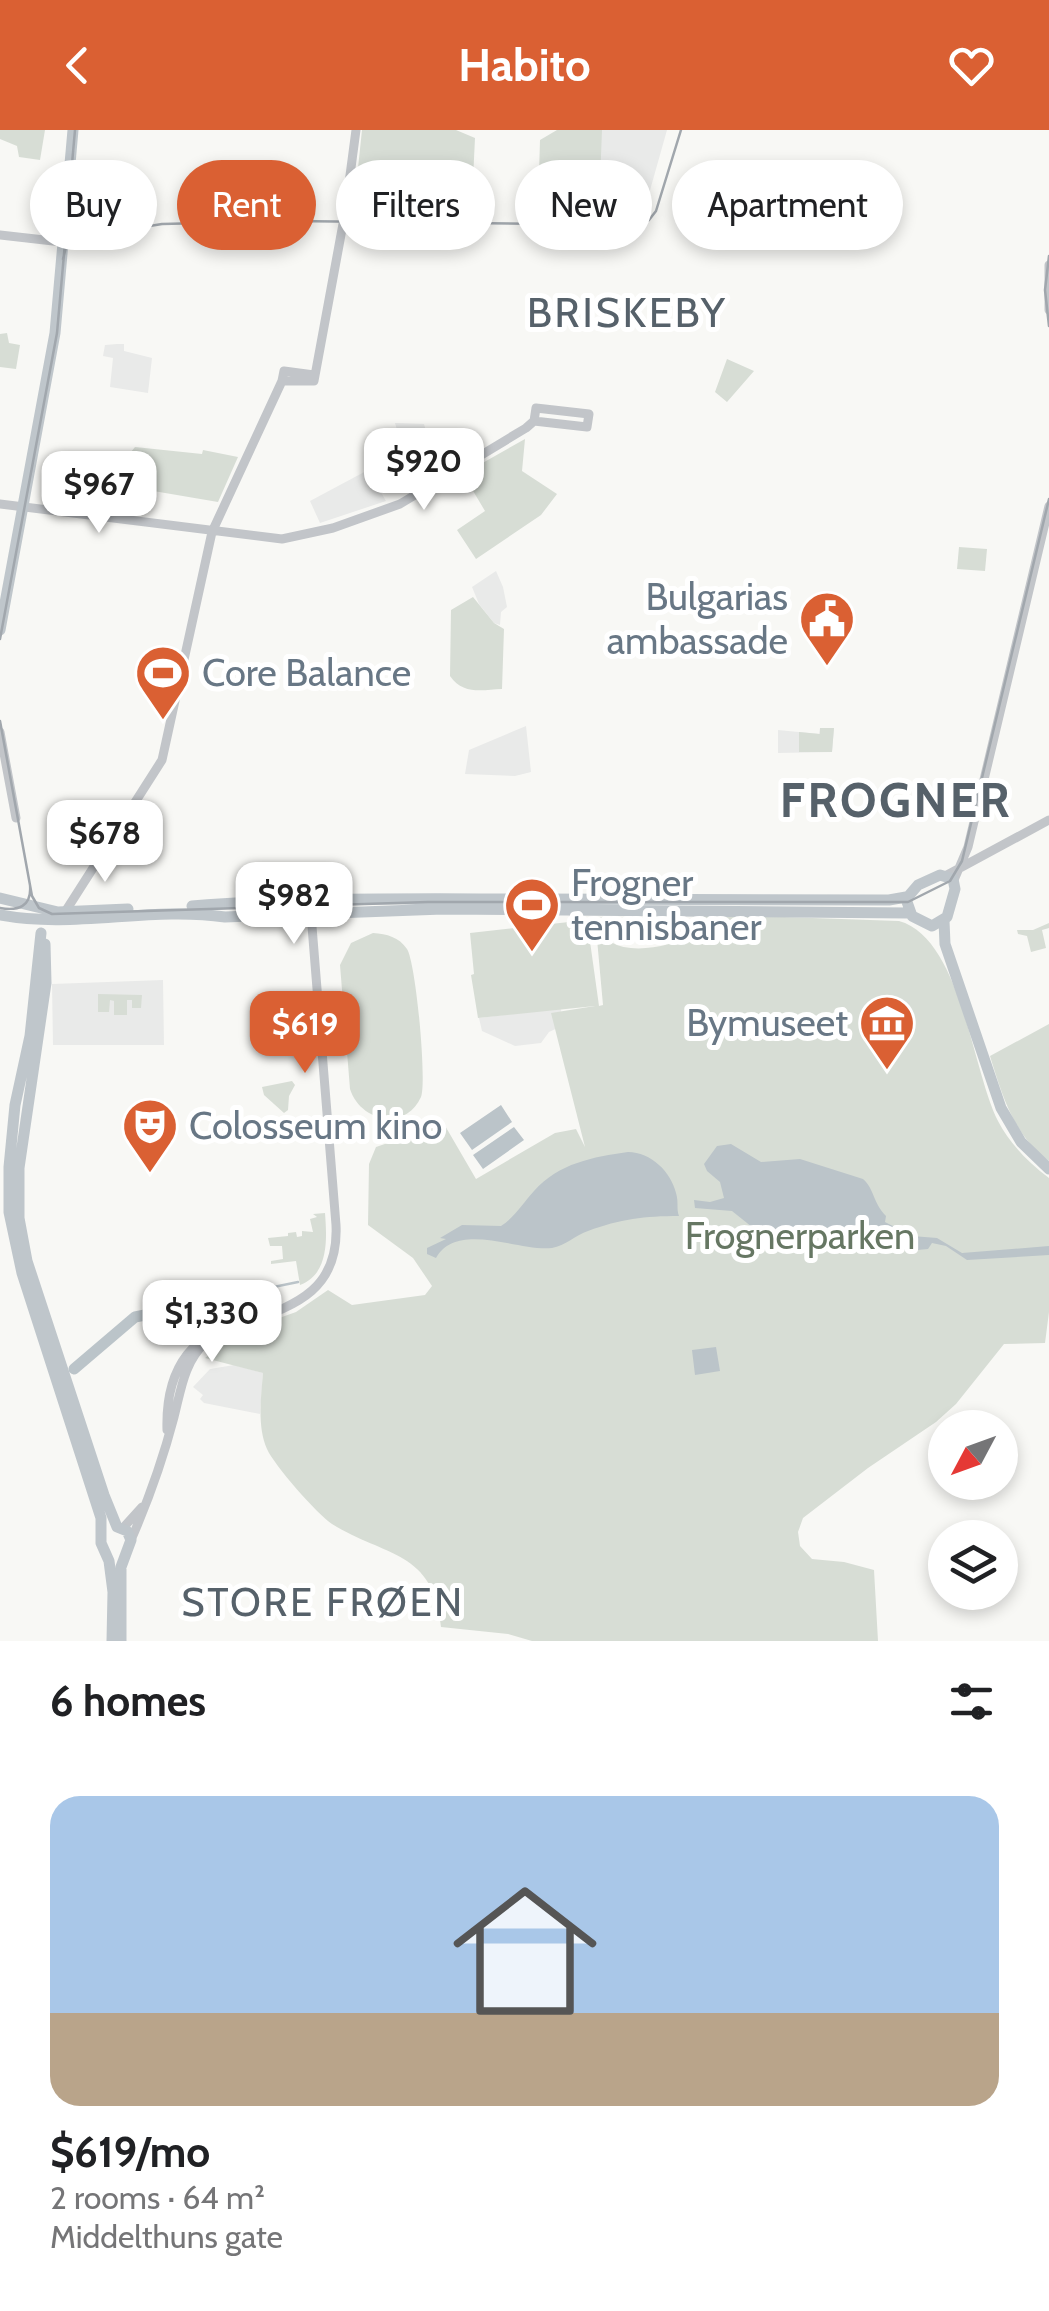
<!DOCTYPE html>
<meta charset="utf-8">
<style>
body{margin:0;font-family:Cabin,sans-serif;background:#f2f2f2;color:#202124;height:100vh;display:flex;flex-direction:column;font-size:38px;white-space:nowrap}
*{box-sizing:border-box;margin:0}
p{font-size:32px;color:#757577}
.icon{flex:none;width:55px;height:55px;fill:none;stroke:currentColor;stroke-width:2;stroke-linecap:round;stroke-linejoin:round}
.map{position:relative;height:1511px;overflow:hidden}
.sheet{display:flex;flex-direction:column;background:#fff;flex:1}
.sheet>*{flex:none}
.hud{position:absolute;left:30px;top:30px;width:990px;height:90px;display:flex;gap:20px}
.needle{width:65px;rotate:229deg}
.tools{position:absolute;left:928px;top:1280px;display:grid;gap:20px}
.tools a{display:grid;place-items:center;width:90px;height:90px;border-radius:50%;background:#fff;box-shadow:0 5px 15px #0003;font-size:50px}
.price{position:absolute;translate:-50% -85px;padding:0 22px;border-radius:20px;background:#fff;color:#222;font-size:32px;line-height:65px;filter:drop-shadow(0 2px 5px #0008)}
.price::after{content:'';position:absolute;left:50%;top:60px;width:30px;height:22px;margin-left:-15px;background:inherit;clip-path:polygon(0 0,100% 0,50% 100%)}
.price.active{background:#da6033;color:#fff}
ul{padding:0;list-style:none}
li{display:grid;align-content:center;gap:20px;height:530px;padding:0 50px}
li span{display:grid;place-items:center;height:310px;border-radius:30px;color:#555}
li>.icon{margin-inline-start:auto}
span .icon{width:180px;height:180px;fill:#fffc;stroke-width:1}
li b{font-size:42px}
h2{display:flex;justify-content:space-between;align-items:center;height:120px;padding:0 50px;font-size:42px}
.pill{padding:0 35px;border-radius:45px;background:#fff;box-shadow:0 5px 15px #0003;font-size:35px;line-height:90px}
.pill.active{background:#da6033;color:#fff}
header{display:flex;justify-content:space-between;align-items:center;height:130px;padding:0 50px;background:#da6033;color:#fff;font-size:45px;font-weight:800}
.map>svg:first-child{display:block}
.built{fill:#e9eae9}
.green{fill:#d7ddd5}
.water{fill:#bbc4c9}
.lines{fill:none;stroke-linecap:round;stroke-linejoin:round}
.stream{stroke:#bbc4c9;stroke-width:2.5}
.river{stroke:#bbc4c9;stroke-width:11}
.minor{stroke:#c2c5c9;stroke-width:9}
.major{stroke:#bfc6cb;stroke-width:11}
.tram{stroke:#a1a7ad;stroke-width:2.5}
.labels{text-anchor:middle;stroke-width:10;stroke-linejoin:round;paint-order:stroke}
.poi-label{font-size:38px;fill:#687785;stroke:#fff;text-anchor:start}
.park-label{font-size:38px;fill:#667763;stroke:#fff}
.neighbourhood-label{font-size:40px;letter-spacing:2.5px;fill:#56616a;stroke:#fff}
.quarter-label{font-size:42px;letter-spacing:2.5px;fill:#56616a;stroke:#fff}
.district-label{font-size:48px;font-weight:bold;letter-spacing:2.5px;fill:#56616a;stroke:#fff}
</style>
<header><svg class="icon" aria-label="back" viewBox="0 0 24 24"><path d="M15 5l-7 7 7 7"/></svg>Habito<svg class="icon" aria-label="heart" viewBox="0 0 24 24"><path d="M12 20l-8-8c-3-5 5-10 8-4 3-6 11-1 8 4z"/></svg></header>
<div class="map">
<svg width="1049" height="1511" viewBox="0 0 1049 1511">
<rect width="100%" height="100%" fill="#f8f8f5"/>
<path class="built" d="M 599,0 L 667,0 L 645,78 L 599,78 Z
M 117,214 L 124,214 L 124,221 L 152,228 L 148,263 L 110,257 L 113,228 L 103,226 L 105,215 Z
M 395,293 L 424,294 L 431,318 L 406,332 Z
M 368,340 L 386,371 L 320,393 L 310,371 Z
M 496,441 L 503,457 L 507,477 L 501,482 L 500,495 L 494,493 L 479,474 L 472,457 Z
M 526,596 L 531,642 L 515,646 L 465,644 L 469,620 Z
M 820,598 L 834,598 L 832,622 L 778,623 L 778,600 L 819,604 Z
M 163,850 L 164,915 L 53,915 L 52,854 Z
M 561,878 L 562,896 L 549,902 L 541,913 L 515,916 L 482,901 L 479,888 Z
M 234,1235 L 263,1243 L 260,1284 L 204,1273 L 200,1269 L 203,1265 L 193,1257 L 210,1239 Z"/>
<path class="green" d="M 0,0 L 45,0 L 40,30 L 19,27 L 17,16 L 0,9 Z
M 362,0 L 456,0 L 475,8 L 472,70 L 460,77 L 354,76 Z
M 557,0 L 602,0 L 599,78 L 538,78 L 540,10 Z
M 7,203 L 9,213 L 20,215 L 16,239 L 0,237 L 0,204 Z
M 727,229 L 754,241 L 727,272 L 715,262 Z
M 525,309 L 522,341 L 557,364 L 541,385 L 476,429 L 457,400 L 485,381 L 463,344 Z
M 135,317 L 202,324 L 203,320 L 238,327 L 218,372 L 124,356 L 127,327 Z
M 959,417 L 987,419 L 985,441 L 957,439 Z
M 473,467 L 494,493 L 504,499 L 502,559 C 482,560 463,565 450,546 L 451,480 Z
M 820,598 L 834,598 L 832,622 L 799,622 L 799,602 L 820,604 Z
M 699,784 L 899,791 C 961,808 972,940 998,991 C 1010,1014 1029,1033 1049,1048 L 1049,1182 L 1045,1213 L 1004,1214 L 956,1274 L 936,1292 L 868,1338 L 803,1388 L 798,1402 L 800,1416 L 812,1429 L 844,1432 L 874,1440 L 878,1511 L 532,1511 L 508,1504 L 441,1497 C 434,1420 385,1427 332,1394 C 318,1385 274,1335 267,1319 C 257,1296 261,1267 263,1243 L 205,1228 L 242,1202 L 263,1212 L 268,1192 L 296,1182 L 328,1160 L 352,1175 L 425,1165 L 432,1156 L 413,1128 L 368,1095 L 369,1034 L 376,1017 L 444,994 L 476,1049 L 555,1003 L 576,999 L 585,1017 L 551,883 L 595,876 L 478,888 L 471,845 L 474,844 L 470,803 L 587,790 L 599,876 L 603,875 L 595,787 L 608,788 L 611,812 C 632,825 673,816 693,804 Z
M 1049,793 L 1049,798 L 1042,800 L 1046,818 L 1031,822 L 1027,806 L 1018,804 L 1017,800 L 1033,800 Z
M 373,803 C 387,804 399,807 407,819 C 416,833 427,952 421,967 C 405,1002 360,991 350,959 L 340,835 L 351,813 Z
M 98,864 L 142,865 L 141,878 L 132,878 L 132,870 L 127,870 L 127,885 L 114,885 L 114,871 L 110,870 L 109,882 L 98,882 Z
M 1049,894 L 1049,1031 C 1014,1006 1002,965 990,926 Z
M 292,951 L 295,955 L 289,966 L 288,980 L 284,983 L 264,965 L 262,957 Z
M 325,1083 C 327,1109 329,1144 300,1155 L 296,1131 L 271,1134 L 271,1131 L 283,1129 L 282,1116 L 270,1116 L 268,1108 L 288,1106 L 288,1103 L 296,1102 L 297,1107 L 302,1106 L 302,1101 L 313,1102 L 310,1089 L 317,1087 L 313,1084 Z"/>
<path class="water" d="M 501,975 L 512,992 L 472,1020 L 460,1003 Z
M 514,997 L 524,1010 L 483,1039 L 473,1025 Z
M 731,1014 L 761,1032 L 800,1029 L 863,1049 C 874,1058 873,1073 886,1086 L 885,1092 L 912,1106 L 937,1108 L 962,1123 L 1049,1116 L 1049,1125 L 967,1130 L 946,1116 L 932,1113 L 928,1119 L 917,1120 L 910,1112 L 879,1103 L 779,1112 L 752,1097 L 732,1081 L 695,1078 L 694,1070 L 710,1072 L 724,1068 L 720,1052 L 707,1041 L 704,1034 L 717,1016 Z
M 628,1022 C 651,1022 671,1042 676,1063 C 679,1073 676,1078 679,1086 C 645,1086 620,1089 588,1101 C 576,1105 565,1116 552,1118 C 519,1122 457,1090 436,1128 L 427,1124 L 427,1118 L 446,1109 L 440,1108 L 462,1095 L 501,1096 C 515,1087 523,1073 534,1061 C 559,1033 593,1027 628,1022 Z
M 716,1217 L 720,1241 L 695,1245 L 692,1220 Z"/>
<g class="lines">
<path class="stream" d="M 205,1186 L 239,1164 L 298,1152"/>
<path class="river" d="M 74,1239 L 135,1187 L 155,1183"/>
<path class="minor" d="M 0,105 L 62,112
M 1049,135 L 1049,180
M 282,251 L 314,251 L 345,83 L 356,0
M 0,374 L 282,409 L 333,398 L 400,374 L 526,298 L 534,291 L 536,278 L 589,284 L 587,297 L 534,291
M 0,602 L 16,688
M 947,745 L 1049,690
M 954,750 L 968,717 L 1049,376
M 65,782 L 162,630 L 212,402 L 282,251 L 284,241 L 314,245
M 167,1300 C 165,1235 194,1202 254,1184
M 123,1398 L 142,1377
M 131,1410 C 148,1371 163,1329 174,1287 C 181,1260 184,1232 206,1212 C 218,1201 233,1197 247,1192 C 298,1175 339,1158 336,1095 L 311,784"/>
<path class="major" d="M 0,500 L 55,203 L 73,0
M 940,745 L 953,749 L 955,759 L 947,787 L 932,796 L 912,786 L 906,769 L 918,755 Z
M 0,768 L 58,782 L 128,779
M 192,776 C 305,767 419,769 533,769 C 651,770 770,769 889,770 L 906,767
M 0,785 C 75,799 150,776 225,787 L 443,779 L 909,783
M 944,791 L 945,814 L 1001,978 L 1021,1012 L 1049,1039
M 41,803 L 30,906 L 15,975 L 9,1037 L 9,1082 L 22,1143 L 101,1388 L 101,1413 L 109,1431 L 113,1462 L 112,1511
M 45,814 L 46,853 L 19,1038 L 19,1088 L 27,1131 L 104,1365 L 117,1397
M 117,1397 L 127,1401 L 131,1410 L 121,1437 L 121,1511"/>
<path class="tram" d="M 1049,126 L 1045,160 L 1049,196
M 63,129 L 66,117 L 76,108 L 162,94 L 292,91 L 638,95 L 649,90 L 656,81 L 681,0
M 0,509 L 57,203 L 75,0
M 0,591 L 32,766 L 39,778 L 52,784 L 428,772 L 908,772 L 950,751 L 962,731 L 1049,369
M 0,778 C 18,781 32,777 30,755"/>
</g>
<defs>
<g id="civic-pin" transform="scale(2.875)"><path d="M0 17L-7.5 6A9.5 9.5 0 1 1 7.5 6Z" fill="#da6033" stroke="#fff"/><path d="M-.6-6.5H3V-4.5H.6V-3L4-1V1h2V6H-6V1h2V-1L-.6-3ZM-1.2 2.5V6h2.4V2.5Z" fill="#fff"/></g>
<g id="stadium-pin" transform="scale(2.875)"><path d="M0 17L-7.5 6A9.5 9.5 0 1 1 7.5 6Z" fill="#da6033" stroke="#fff"/><path d="M0-5a6.5 5 0 1 0 0 10a6.5 5 0 1 0 0-10ZM-3.5-1.8h7v3.6h-7Z" fill="#fff"/></g>
<g id="museum-pin" transform="scale(2.875)"><path d="M0 17L-7.5 6A9.5 9.5 0 1 1 7.5 6Z" fill="#da6033" stroke="#fff"/><path d="M0-6L6-3V-2H-6V-3ZM-5-1h2V3h-2ZM-1-1h2V3h-2ZM3-1h2V3H3ZM-6 4H6V6H-6Z" fill="#fff"/></g>
<g id="theatre-pin" transform="scale(2.875)"><path d="M0 17L-7.5 6A9.5 9.5 0 1 1 7.5 6Z" fill="#da6033" stroke="#fff"/><path d="M-5-5.5Q0-4 5-5.5V0Q5 5 0 6Q-5 5-5 0ZM-3.3-2.5H-1v1.5H-3.3ZM1-2.5H3.3v1.5H1ZM-2.8 1Q0 5.5 2.8 1Z" fill="#fff"/></g>
</defs>
<g fill-rule="evenodd">
<use href="#civic-pin" x="827" y="489"/>
<use href="#stadium-pin" x="163" y="543"/>
<use href="#stadium-pin" x="532" y="775"/>
<use href="#museum-pin" x="887" y="893"/>
<use href="#theatre-pin" x="150" y="996"/>
</g>
<g class="labels">
<g class="poi-label">
<text x="788" y="480" text-anchor="end">Bulgarias<tspan x="788" dy="44">ambassade</tspan></text>
<text x="202" y="556">Core Balance</text>
<text x="571" y="766">Frogner<tspan x="571" dy="44">tennisbaner</tspan></text>
<text x="848" y="906" text-anchor="end">Bymuseet</text>
<text x="189" y="1009">Colosseum kino</text>
</g>
<g class="park-label">
<text x="800" y="1119">Frognerparken</text>
</g>
<g class="neighbourhood-label">
<text x="323" y="1486">STORE FRØEN</text>
</g>
<g class="quarter-label">
<text x="627" y="197">BRISKEBY</text>
</g>
<g class="district-label">
<text x="896" y="687">FROGNER</text>
</g>
</g>
</svg>
<div class="tools">
<a><svg class="needle" viewBox="-14 -14 28 28"><path d="M0-13l5 13h-10z" fill="#e53935"/><path d="M0 13l5-13h-10z" fill="#757577"/></svg></a>
<a><svg class="icon" aria-label="layers" viewBox="0 0 24 24"><path d="M12 4l9 5-9 5-9-5zM3 14l9 5 9-5"/></svg></a>
</div>
<b class="price" style="left:424px;top:383px">$920</b>
<b class="price" style="left:99px;top:406px">$967</b>
<b class="price" style="left:105px;top:755px">$678</b>
<b class="price" style="left:294px;top:817px">$982</b>
<b class="price active" style="left:305px;top:946px">$619</b>
<b class="price" style="left:212px;top:1235px">$1,330</b>
<div class="hud">
<a class="pill">Buy</a>
<a class="pill active">Rent</a>
<a class="pill">Filters</a>
<a class="pill">New</a>
<a class="pill">Apartment</a>
</div>
</div>
<section class="sheet">
<h2>6 homes<svg class="icon" aria-label="filters" viewBox="0 0 24 24"><path d="M4 7h16M4 17h16"/><circle cx="9" cy="7" r="2"/><circle cx="15" cy="17" r="2"/></svg></h2>
<ul>
<li><span style="background:linear-gradient(#a9c7e8 70%,#b9a48a 0)"><svg class="icon" aria-label="home" viewBox="0 0 24 24"><path d="M3 11l9-7 9 7M6 9v11h12V9"/></svg></span><div><b>$619/mo</b><p>2 rooms · 64 m²</p><p>Middelthuns gate</p></div></li>
</ul>
</section>
